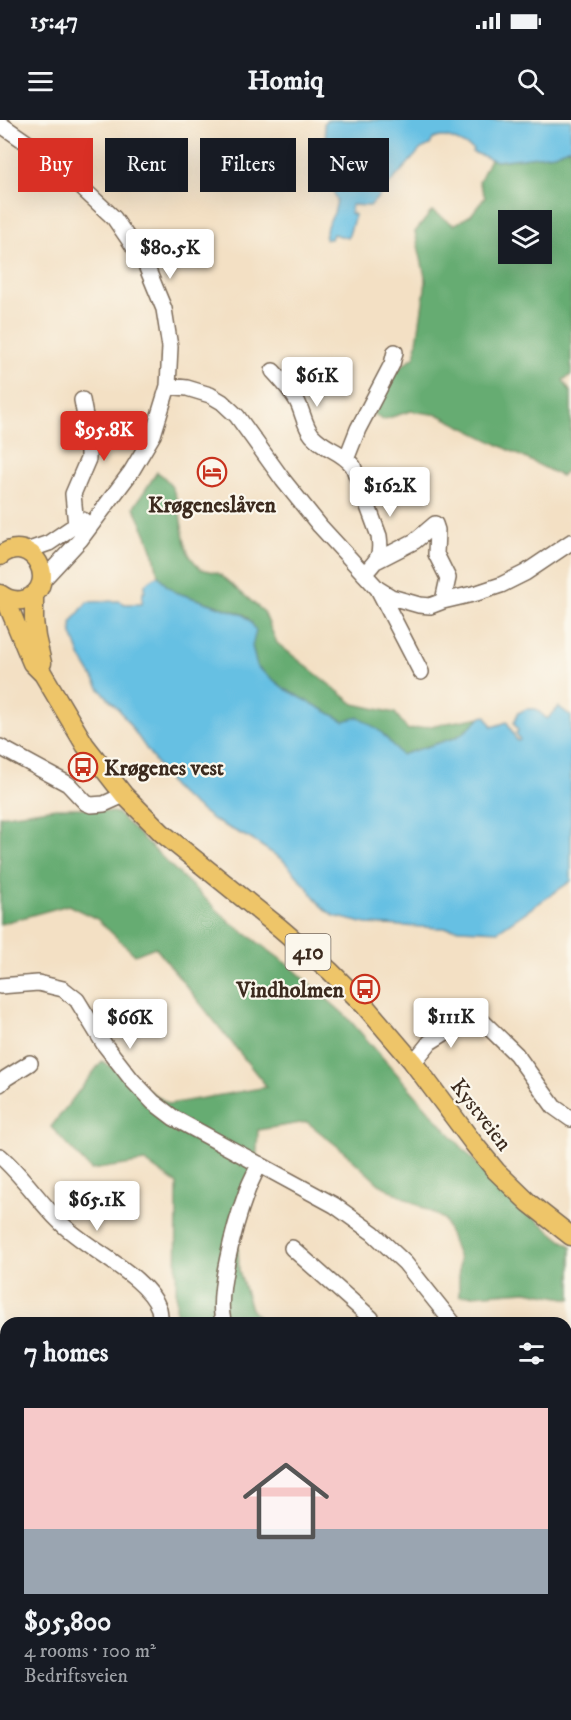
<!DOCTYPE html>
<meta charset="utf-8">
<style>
body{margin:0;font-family:"IM FELL DW Pica",serif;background:#20242c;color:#f1f3f6;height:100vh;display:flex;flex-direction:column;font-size:22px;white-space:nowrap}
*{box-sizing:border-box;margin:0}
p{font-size:20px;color:#9ea1a6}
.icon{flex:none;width:33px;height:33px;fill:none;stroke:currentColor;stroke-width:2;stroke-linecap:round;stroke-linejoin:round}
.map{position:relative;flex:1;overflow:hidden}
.panel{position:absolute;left:0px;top:1197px;width:572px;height:404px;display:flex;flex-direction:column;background:#171b24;border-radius:18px 18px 0 0;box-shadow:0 6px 24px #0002}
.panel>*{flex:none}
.guide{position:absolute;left:18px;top:18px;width:536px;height:54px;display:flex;gap:12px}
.controls{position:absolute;left:498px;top:90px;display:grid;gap:12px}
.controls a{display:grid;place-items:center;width:54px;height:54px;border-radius:0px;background:#171b24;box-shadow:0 6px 24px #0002;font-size:30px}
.price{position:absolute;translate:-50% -51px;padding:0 14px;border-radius:6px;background:#fff;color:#222;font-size:20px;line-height:39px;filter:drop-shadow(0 2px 3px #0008)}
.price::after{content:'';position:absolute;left:50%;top:36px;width:18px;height:14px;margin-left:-9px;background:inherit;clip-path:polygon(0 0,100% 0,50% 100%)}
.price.selected{background:#d93025;color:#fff}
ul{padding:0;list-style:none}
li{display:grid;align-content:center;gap:12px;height:318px;padding:0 24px}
li span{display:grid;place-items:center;height:186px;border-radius:0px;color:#555}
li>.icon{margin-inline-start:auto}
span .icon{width:108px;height:108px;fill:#fffc;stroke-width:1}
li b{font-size:26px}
h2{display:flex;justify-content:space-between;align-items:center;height:72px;padding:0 24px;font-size:26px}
.pill{padding:0 21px;border-radius:0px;background:#171b24;box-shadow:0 6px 24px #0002;font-size:21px;line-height:54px}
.pill.selected{background:#d93025;color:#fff}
.status{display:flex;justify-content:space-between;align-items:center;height:42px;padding:0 30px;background:#171b24;direction:ltr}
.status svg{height:16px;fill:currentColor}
header{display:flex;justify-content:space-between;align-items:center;height:78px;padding:0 24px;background:#171b24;font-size:27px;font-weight:700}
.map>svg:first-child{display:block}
.forest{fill:#66ac72;stroke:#506b48;stroke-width:1.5;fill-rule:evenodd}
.water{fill:#66c0e3;stroke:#507580;stroke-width:1.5}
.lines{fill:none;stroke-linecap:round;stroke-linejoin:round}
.minor-casing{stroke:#7b6a58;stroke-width:18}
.major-casing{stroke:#7b6a58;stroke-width:21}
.minor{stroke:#fff;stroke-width:15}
.major{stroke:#eec569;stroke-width:18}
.labels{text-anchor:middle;stroke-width:4.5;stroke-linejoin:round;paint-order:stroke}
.shield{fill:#fbf7ec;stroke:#75685c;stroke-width:1.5}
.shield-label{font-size:21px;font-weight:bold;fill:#3b2a1e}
.poi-label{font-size:22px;font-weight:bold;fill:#3b2a1e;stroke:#fbf7ec}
.street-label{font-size:22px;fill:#3b2a1e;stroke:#fbf7ec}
</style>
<div class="status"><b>15:47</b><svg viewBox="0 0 49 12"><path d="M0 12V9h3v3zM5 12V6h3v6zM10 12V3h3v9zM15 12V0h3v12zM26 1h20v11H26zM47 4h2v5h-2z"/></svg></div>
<header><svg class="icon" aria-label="menu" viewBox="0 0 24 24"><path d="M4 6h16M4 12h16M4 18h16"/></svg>Homiq<svg class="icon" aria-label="search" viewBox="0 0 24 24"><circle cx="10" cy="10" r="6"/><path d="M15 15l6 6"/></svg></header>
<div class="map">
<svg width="571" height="1600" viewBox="0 0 571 1600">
<rect width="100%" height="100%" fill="#fbf7ec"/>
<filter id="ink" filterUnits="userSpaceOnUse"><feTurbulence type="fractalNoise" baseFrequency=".0167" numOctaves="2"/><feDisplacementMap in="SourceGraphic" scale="12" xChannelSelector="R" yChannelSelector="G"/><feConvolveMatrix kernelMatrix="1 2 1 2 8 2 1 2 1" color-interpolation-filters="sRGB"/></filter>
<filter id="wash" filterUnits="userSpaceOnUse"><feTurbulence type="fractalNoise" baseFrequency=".008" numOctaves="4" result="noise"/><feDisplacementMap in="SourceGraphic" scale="24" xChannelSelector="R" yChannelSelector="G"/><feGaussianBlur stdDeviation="1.35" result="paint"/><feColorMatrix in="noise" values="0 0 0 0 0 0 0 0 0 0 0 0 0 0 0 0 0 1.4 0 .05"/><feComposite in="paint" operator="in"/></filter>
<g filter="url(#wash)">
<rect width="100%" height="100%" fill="#f3e0c4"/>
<path class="forest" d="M 571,27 L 571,255 L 563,260 L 571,273 L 571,346 L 561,356 L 439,295 L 411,291 L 382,300 L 374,294 L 395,251 L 415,236 L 426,161 L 415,112 L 432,91 L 454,105 L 471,95 L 485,77 L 479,62 L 490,39 L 497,41 L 554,34 ZM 508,100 L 542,100 L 542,134 L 508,134 Z
M 157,352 C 184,368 178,404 187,430 C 189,437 196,444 201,449 L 218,453 L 264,492 L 277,523 L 354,584 L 395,593 L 408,610 L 481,597 L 462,614 L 454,618 L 401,635 L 381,612 L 344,601 L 285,569 L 257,547 L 252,526 L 255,511 L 251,502 L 245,495 L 175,472 L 166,465 L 158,455 L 154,435 L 147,415 L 134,387 Z
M 56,688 L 83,688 L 117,693 L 172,747 L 230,802 L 290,846 L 346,896 L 448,1012 L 500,1069 L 560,1119 L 571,1126 L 571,1179 L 526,1171 L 459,1176 L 459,1139 L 444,1099 L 379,1064 L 341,1029 L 307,1002 L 258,1010 L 255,1068 L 237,1102 L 239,1151 L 251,1189 L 263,1203 L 183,1203 L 176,1195 L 177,1064 L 145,1042 L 91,1050 L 51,1007 L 102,941 L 169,984 L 267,967 L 155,827 L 135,835 L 97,799 L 68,785 L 0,804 L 0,696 Z
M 566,1425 L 571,1426 L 571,1600 L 452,1600 L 459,1595 L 566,1594 Z
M 0,1496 L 6,1499 L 6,1594 L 242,1595 L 236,1600 L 0,1600 Z"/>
<path class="water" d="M 326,0 L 571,0 L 571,27 L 554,34 L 497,41 L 472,32 L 473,29 C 459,22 446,13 433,19 L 430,25 L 421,29 L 370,86 L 352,85 L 350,93 L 355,95 L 348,118 L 333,114 L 331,119 L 325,119 L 327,106 L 334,93 L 337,81 L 334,74 L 335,61 L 328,31 L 324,4 Z
M 158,455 L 166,465 L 175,472 L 244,495 L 251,502 L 256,511 L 252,526 L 257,547 L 285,569 L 344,601 L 359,597 L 381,612 L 401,635 L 454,618 L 462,614 L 482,597 L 486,596 L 492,607 L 507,602 L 517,621 L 520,620 L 516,613 L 518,611 L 514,603 L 518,593 L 526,589 L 536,589 L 547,599 L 559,587 L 571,596 L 571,761 L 498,811 L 366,804 L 334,796 L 321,786 L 307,767 L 283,740 L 251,719 L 215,701 L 181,675 L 172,666 L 121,592 L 100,569 L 81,538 L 72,514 L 71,503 L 87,482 L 119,481 L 125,484 L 142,484 L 143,471 L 145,471 L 145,464 Z"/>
</g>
<g filter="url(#ink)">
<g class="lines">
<g class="minor-casing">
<path id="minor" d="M 0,4 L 52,40 L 114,98 L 145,143 L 164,189 L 170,227 L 168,266 L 153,315 L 131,352 L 80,420 L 42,461
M 273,251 C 281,260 291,270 297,281 C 303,292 304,305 312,315 C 325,330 341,330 353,346 L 379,416 C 382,437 377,440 364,454
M 168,266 L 187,268 L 210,275 L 222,282 L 237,296 L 283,360 L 320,406 L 378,469 L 391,477 L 419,485 L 430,486 L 443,481 L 477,473 L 501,465 L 525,453 L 571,422
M 347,337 L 358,309 L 392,244 L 395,232
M 76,406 L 73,374 L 88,339 L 88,312 L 82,280
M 26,431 L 49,423 L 83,400
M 378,440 L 415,421 L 435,404 L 437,410 L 436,434 L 448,458 L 443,481
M 378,469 L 421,552
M 0,627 L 68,664 L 86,683 L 91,685 L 104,684 L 124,675
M 0,866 L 38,863 L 63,869 L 77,880 L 104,924 L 132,960 L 153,982 L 174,998 L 334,1085 L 373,1113 L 405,1143 L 453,1203
M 412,941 L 418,937 L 430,922 L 475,894 L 516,934 L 554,987 L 571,999
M 0,964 L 6,958 L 30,943
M 0,1036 C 22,1055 38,1080 59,1101 C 84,1128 148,1156 159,1189 C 160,1193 160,1199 161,1203
M 292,1128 L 371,1198 L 374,1203
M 224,1203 C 214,1178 236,1101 246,1074 C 249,1064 255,1054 259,1044
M 0,1223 L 6,1223
M 566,1258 L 571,1260
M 0,1306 L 6,1308
M 566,1331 L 571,1336
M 0,1394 L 6,1392
M 0,1495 L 6,1498
M 566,1523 L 571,1525
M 264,1594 L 277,1600
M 490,1600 L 494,1594"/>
</g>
<g class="major-casing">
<path id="major" d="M 0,436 C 32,410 61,465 26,479 C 17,482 8,480 0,474
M 34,474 L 34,500 L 36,517 L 42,543
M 5,478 L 32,543 L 43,554 L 85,625 L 124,675 L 162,713 L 280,808 L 330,851 L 365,886 L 412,941 L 474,1024 L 496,1051 L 529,1083 L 571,1116
M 566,1580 L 571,1573
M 538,1600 L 544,1594"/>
</g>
<use href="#minor" class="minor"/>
<use href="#major" class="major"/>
</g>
</g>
<defs>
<g id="hotel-ring" transform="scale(1.5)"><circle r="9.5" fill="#fbf7ec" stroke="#c8321e" stroke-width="1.5"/><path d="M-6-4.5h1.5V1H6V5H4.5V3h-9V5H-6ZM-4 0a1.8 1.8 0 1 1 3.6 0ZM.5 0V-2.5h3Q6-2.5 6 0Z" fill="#c8321e"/></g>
<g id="bus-ring" transform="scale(1.5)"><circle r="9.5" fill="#fbf7ec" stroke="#c8321e" stroke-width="1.5"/><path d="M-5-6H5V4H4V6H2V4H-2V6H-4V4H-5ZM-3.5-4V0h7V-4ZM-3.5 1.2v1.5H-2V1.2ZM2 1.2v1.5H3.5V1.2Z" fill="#c8321e"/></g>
</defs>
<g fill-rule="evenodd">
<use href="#hotel-ring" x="212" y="352"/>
<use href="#bus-ring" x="83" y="647"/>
<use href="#bus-ring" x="365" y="869"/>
</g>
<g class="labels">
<rect class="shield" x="285.5" y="814" width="45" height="36" rx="4.5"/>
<g class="shield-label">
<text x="308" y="839">410</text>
</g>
<g class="poi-label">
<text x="212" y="392">Krøgeneslåven</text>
<text x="104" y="655" text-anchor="start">Krøgenes vest</text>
<text x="344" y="877" text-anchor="end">Vindholmen</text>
</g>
<g class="street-label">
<text transform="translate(482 994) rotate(52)" y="8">Kystveien</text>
</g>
</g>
</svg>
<div class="controls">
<a><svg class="icon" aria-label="layers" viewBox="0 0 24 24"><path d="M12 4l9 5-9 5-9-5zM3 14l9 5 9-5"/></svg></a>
</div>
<b class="price" style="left:170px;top:160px">$80.5K</b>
<b class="price" style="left:317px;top:288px">$61K</b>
<b class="price selected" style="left:104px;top:342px">$95.8K</b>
<b class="price" style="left:390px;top:398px">$162K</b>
<b class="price" style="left:451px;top:929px">$111K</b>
<b class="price" style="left:130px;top:930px">$66K</b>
<b class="price" style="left:97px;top:1112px">$65.1K</b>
<div class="guide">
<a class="pill selected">Buy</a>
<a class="pill">Rent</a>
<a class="pill">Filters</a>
<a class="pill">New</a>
</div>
<section class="panel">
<h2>7 homes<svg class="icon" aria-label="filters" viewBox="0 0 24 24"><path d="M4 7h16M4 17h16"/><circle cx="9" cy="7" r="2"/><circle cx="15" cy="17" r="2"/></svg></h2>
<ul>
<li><span style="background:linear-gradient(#f6c9c9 65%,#9aa5b1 0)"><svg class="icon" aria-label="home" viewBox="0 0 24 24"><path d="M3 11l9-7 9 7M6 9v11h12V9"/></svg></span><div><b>$95,800</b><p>4 rooms · 100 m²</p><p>Bedriftsveien</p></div></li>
</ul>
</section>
</div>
